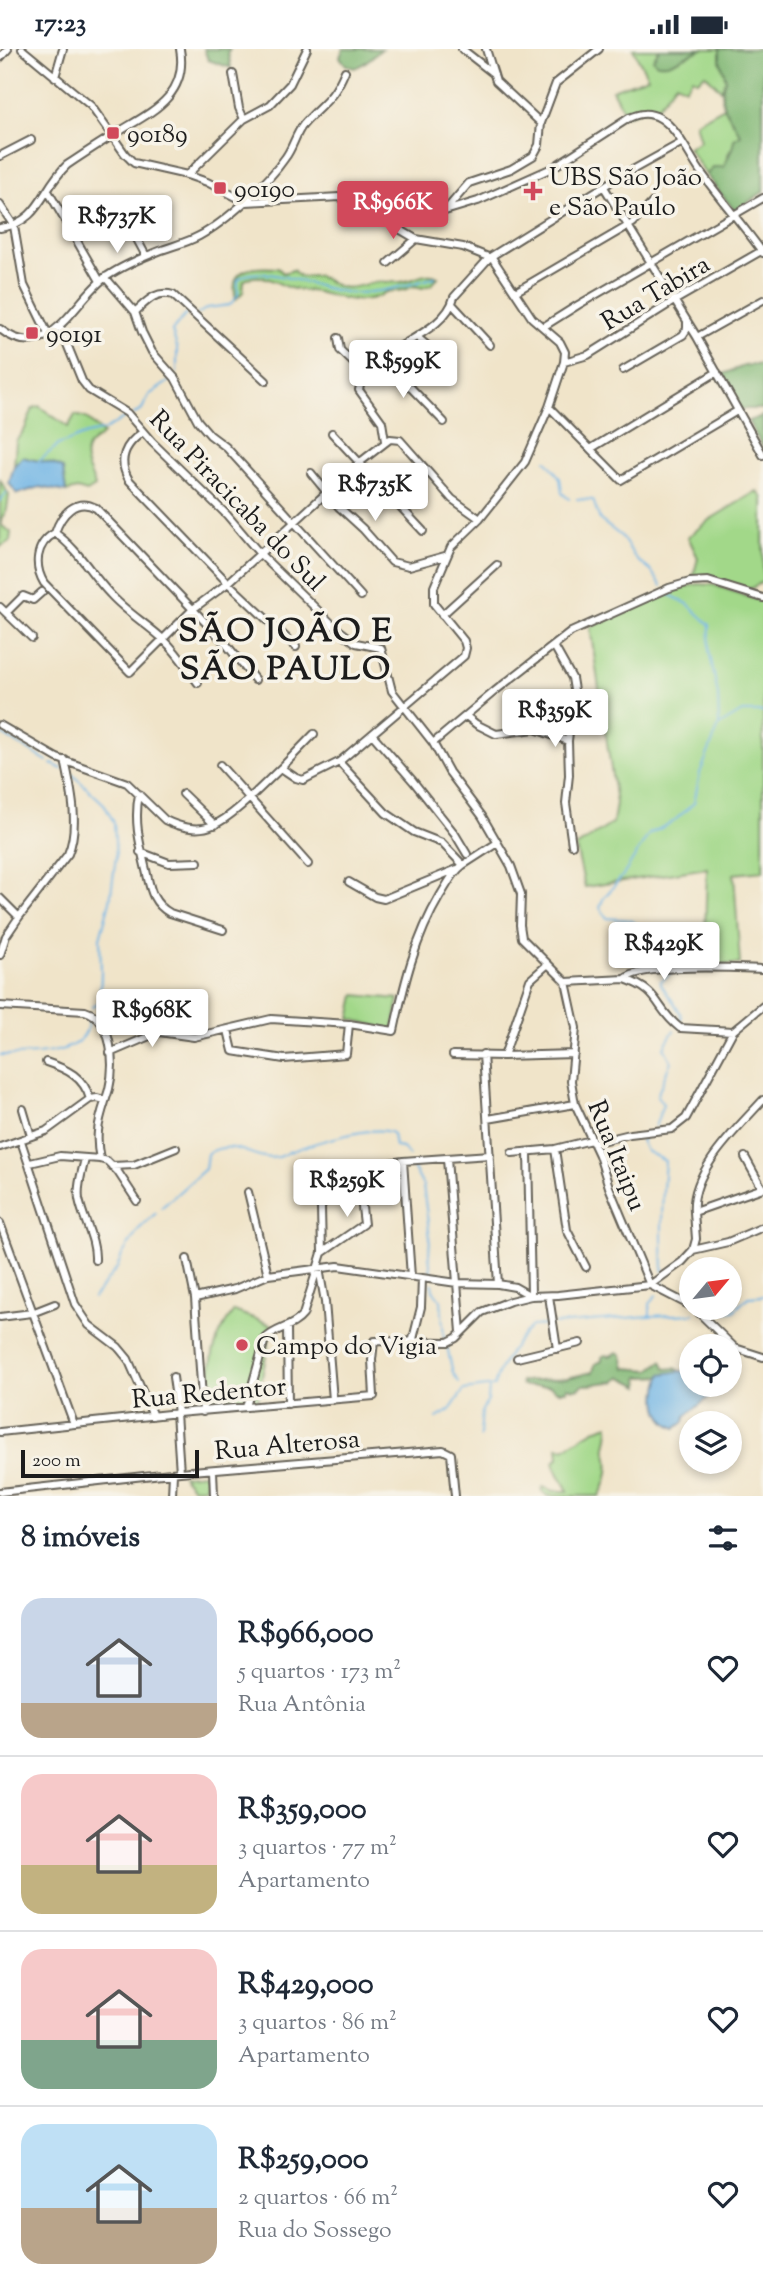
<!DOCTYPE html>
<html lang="pt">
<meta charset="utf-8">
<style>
body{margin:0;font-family:"Sorts Mill Goudy",serif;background:#f6f6f7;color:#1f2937;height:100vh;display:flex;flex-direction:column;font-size:26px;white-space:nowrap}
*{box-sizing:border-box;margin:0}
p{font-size:23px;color:#747a83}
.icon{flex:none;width:38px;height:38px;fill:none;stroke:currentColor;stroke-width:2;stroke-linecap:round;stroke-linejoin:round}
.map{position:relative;height:1447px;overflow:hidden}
.details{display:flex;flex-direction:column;background:#fff;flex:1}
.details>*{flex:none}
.needle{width:46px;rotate:61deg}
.tools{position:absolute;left:679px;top:1208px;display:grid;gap:14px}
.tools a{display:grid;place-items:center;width:63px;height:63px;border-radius:50%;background:#fff;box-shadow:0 4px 10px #0003;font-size:35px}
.scale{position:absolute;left:21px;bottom:18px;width:178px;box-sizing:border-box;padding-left:7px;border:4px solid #1c1c1c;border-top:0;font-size:19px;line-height:24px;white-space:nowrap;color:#1c1c1c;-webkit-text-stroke:5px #f7f3e8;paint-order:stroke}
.price{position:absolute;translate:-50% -60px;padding:0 16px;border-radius:7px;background:#fff;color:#222;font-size:23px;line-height:46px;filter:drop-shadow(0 2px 4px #0008)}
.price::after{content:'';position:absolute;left:50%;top:42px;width:21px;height:16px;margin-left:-10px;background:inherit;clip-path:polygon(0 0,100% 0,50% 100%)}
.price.selected{background:#d1495b;color:#fff}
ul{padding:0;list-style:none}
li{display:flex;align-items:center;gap:21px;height:175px;padding:0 21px}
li+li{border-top:2px solid #e0e1e3}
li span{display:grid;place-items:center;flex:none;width:196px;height:140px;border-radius:21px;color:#555}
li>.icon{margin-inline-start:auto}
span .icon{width:84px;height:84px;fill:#fffc;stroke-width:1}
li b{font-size:30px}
h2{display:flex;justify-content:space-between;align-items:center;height:84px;padding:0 21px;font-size:30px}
.status{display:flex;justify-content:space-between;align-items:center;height:49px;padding:0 35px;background:#fff;direction:ltr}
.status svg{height:19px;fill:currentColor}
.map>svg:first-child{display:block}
.green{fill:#a2d889;stroke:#5f7a52;stroke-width:2}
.forest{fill:#81b875;stroke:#4e6a48;stroke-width:2}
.water{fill:#6eb4e5;stroke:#456880;stroke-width:2}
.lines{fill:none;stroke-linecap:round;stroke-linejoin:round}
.stream{stroke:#6eb4e5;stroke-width:2}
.minor-casing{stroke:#666259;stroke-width:10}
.minor{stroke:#fff;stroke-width:6}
.poi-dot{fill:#d1495b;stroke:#f7f3e8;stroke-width:2.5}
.labels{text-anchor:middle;stroke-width:7;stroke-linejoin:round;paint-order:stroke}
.poi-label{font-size:26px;fill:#1c1c1c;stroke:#f7f3e8;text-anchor:start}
.street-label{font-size:26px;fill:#1c1c1c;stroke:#f7f3e8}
.district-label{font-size:33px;font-weight:bold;letter-spacing:2px;fill:#1c1c1c;stroke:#f7f3e8}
</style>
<div class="status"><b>17:23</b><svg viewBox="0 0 49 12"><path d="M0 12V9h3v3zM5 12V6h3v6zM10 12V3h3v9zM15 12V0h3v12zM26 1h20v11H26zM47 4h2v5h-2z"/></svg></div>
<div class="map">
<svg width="763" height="1447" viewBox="0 0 763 1447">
<rect width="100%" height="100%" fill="#f7f3e8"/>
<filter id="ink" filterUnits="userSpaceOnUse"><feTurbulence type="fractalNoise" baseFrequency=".0143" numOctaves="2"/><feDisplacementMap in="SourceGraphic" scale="14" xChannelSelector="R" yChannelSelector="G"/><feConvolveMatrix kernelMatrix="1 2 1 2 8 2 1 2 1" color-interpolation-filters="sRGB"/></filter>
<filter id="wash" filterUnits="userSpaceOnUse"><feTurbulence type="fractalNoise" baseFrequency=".00686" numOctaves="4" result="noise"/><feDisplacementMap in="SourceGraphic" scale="28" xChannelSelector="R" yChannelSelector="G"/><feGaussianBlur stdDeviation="1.57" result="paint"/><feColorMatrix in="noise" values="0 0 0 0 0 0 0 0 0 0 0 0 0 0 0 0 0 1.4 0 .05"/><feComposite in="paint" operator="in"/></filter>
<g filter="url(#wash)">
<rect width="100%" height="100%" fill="#f0e4c9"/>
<path class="green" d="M 633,0 L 660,0 L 657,2 L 668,15 L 702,0 L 720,0 L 720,11 L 726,30 L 721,41 L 705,25 L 698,32 L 693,29 L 685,39 L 676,34 L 654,62 L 642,61 L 626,67 L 612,41 L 648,28 Z
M 724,58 L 741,86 L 728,105 L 724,118 L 714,118 L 706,126 L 688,99 L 700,92 L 695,74 Z
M 278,219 L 283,224 L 293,221 C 304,233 302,226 316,227 C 325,228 333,237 341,238 C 353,241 362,235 373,234 C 383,232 392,234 401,233 C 414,232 426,221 438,228 L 431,236 L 422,239 L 415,237 L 403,241 L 386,243 C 365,259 335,247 312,242 C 304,241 297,241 290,239 C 275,234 259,221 244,232 L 243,243 L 236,250 C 228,218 253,217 278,219 Z
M 39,357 L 68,378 L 75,366 L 86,369 L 103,385 C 99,390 92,392 89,397 C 79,411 93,425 95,438 L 87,443 L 77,440 L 66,443 L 63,420 C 53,412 36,413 23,408 L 14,417 L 16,392 L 25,380 L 33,359 Z
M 0,431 L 9,446 L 7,460 L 1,471 L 2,477 L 11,483 L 10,492 L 0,498 Z
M 757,442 L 763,449 L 763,533 L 750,540 L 711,530 L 693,528 L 698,509 L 688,488 L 709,471 Z
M 698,535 L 714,536 L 763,553 L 763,822 L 734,825 L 740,915 L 695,916 L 705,884 L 707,819 L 585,838 L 576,798 L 613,774 L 616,754 L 590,578 L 685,538 Z
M 355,946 L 399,950 L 393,981 L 350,970 Z
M 234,1262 L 272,1276 L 257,1354 L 208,1349 C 211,1312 211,1292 234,1262 Z
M 609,1376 C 609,1384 608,1390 606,1398 C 605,1406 607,1402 608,1409 C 610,1423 606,1436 599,1447 L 549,1447 L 541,1442 L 543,1438 L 554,1442 L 568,1442 L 555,1418 L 554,1413 L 559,1408 L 558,1398 L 564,1400 L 594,1381 Z
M 205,1424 L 206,1437 L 193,1439 L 182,1426 Z"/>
<path class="forest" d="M 204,0 L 230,0 L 228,4 L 231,19 L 208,11 Z
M 343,0 L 382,0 C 372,7 365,16 354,19 L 346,16 L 340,8 Z
M 660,0 L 702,0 L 668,15 L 657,15 L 653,10 Z
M 720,0 L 763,0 L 763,143 L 735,162 L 706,126 L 714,118 L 724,118 C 727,109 734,99 734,90 L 741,86 C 729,65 715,54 726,30 L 720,11 Z
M 763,315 L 763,360 L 740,360 L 721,326 L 744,317 Z
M 763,367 L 763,399 L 748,372 Z
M 618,1303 L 622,1306 L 625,1319 L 650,1321 L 662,1312 L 666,1320 L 675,1319 L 681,1322 C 670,1327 651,1328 639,1328 L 640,1337 L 622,1328 L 614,1333 C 602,1332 594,1337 583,1336 C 577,1342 574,1340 567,1338 L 566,1342 L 557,1342 L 550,1337 L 522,1337 L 521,1333 L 525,1332 L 567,1329 L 593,1323 L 595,1315 L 602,1312 L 602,1308 L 605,1306 L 610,1307 Z"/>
<path class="water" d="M 23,408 C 36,413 53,412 63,420 L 66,443 L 40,438 L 17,445 L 9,434 L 14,417 Z
M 681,1322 L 691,1323 L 691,1335 L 709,1335 L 714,1344 L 686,1367 L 684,1373 L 676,1379 C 653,1370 655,1344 662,1325 Z"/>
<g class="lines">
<path class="stream" d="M 198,265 L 207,259 L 230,256 L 238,246 L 238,231 C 258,210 326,245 354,244 C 381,244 410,236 435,228
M 177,324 L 177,298 L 172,282 L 186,265
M 134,365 L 141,362 L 149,346 L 171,331
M 546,411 L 560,429 L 562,444 L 569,450
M 37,414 L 58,396 L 87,385 L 105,381 L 125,368
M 577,450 L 593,451 L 600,471 L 621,487 L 637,511 L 651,522 L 662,537
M 0,452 L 7,443
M 668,545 L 688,555 L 710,576 L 709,601 L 718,646 L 719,677 L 700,724 L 694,754 L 673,773 L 649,785 L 624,825 L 603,850 L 600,859 L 607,869 L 631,871 L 657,889 L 674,896 L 681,907 L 676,915
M 719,677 L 742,663 L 763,663
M 0,684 L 47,712
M 52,715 L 62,720
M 73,726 L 104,755 L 114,774 L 116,808 L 110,852 L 100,889 L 101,923 L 100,952 L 92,958
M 672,923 L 660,933 C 667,946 677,955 682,968 L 679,972
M 0,1006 C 27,1006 93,1009 88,967
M 655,1078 L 663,1055 L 657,1047 L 671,1012 L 664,998 L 674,981
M 645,1088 L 641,1091 L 646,1102 L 665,1112 C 662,1148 661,1186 663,1222
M 412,1116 L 423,1137 L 430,1189 L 429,1205 L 431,1226
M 161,1159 L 205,1120 L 207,1105 C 236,1087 251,1113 279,1108 C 281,1108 287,1104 289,1103 C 308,1096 379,1073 393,1085 L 395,1098 L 403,1099 L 409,1107
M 432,1235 L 433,1241 L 441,1251 L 444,1289
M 661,1238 L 663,1233
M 656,1246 L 650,1255 L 650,1267 L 694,1265
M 93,1249 L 117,1219 L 122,1206 L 138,1181 L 156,1164
M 706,1264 L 734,1262 L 748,1248 L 763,1247
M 555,1275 L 650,1267
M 447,1298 L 453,1324 L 459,1333
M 437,1369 L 450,1361 L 464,1341 L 494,1337 C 501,1313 514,1295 531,1277 L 549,1276
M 480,1388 L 482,1361 L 488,1352 L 489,1339"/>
</g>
</g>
<g filter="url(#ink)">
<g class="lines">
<g class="minor-casing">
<path id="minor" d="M 22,0 L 91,57 L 125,105 L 134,114 L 187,126 L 207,133 L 246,153 L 340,148 L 399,159 L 445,162 L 478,152 L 552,119 L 629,69 C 640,64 649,63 660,69 C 678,80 688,105 700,122 C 720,150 743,176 763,204
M 462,0 L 494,25
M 486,0 L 496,32 L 541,74
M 0,9 L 8,0
M 233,25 L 239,59 L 244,70
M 55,28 L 63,0
M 0,107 L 31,91
M 187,126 L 244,70 L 270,56 L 290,35 L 307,0
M 604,138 L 697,288 L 763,406
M 48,142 L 100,232
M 0,156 L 14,177 L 24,236 L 48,285
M 445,162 L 469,134 L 511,120 L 533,107 L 539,96 L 541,74 L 556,34 L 599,0
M 125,168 L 146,207
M 0,179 C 41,173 41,140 67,116 C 82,106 97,96 112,87 C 146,65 189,50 180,0
M 388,214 L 416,190
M 105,228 L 135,263 L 142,283 L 152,303 L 175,329 L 198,372 L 210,386 L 226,398 L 361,547
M 515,243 L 633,174 L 653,153
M 453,256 L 490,296
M 135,263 C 147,252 156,241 173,246 L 266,332
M 60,278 L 82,332 L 89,341 L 127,364 L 152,393 L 227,466 L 260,505 L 335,578 L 356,594 L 381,599 L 392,642 L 433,694 L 449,723 L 482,767 L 511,817 L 521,845 L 520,876 L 522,889 L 566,933 L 576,979 L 571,1032 L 575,1055 L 599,1106 L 609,1138 L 650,1236 L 691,1257
M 543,278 L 578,256 L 763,149
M 0,280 C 49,319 75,249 106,228 C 122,217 141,209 159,202 C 172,197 186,194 199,187 C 226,173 268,134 285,109 C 293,99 295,86 303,76 C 323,53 332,53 345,22
M 417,288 L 445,311
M 697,288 L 763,251
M 338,289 L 340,301 L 365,325
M 383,310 L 444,373
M 564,313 L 588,306 L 674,252 L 763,201
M 623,321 L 683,286 L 687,280 L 687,273
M 549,358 L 621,431 L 737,362
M 143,383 C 125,395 117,411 129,431 L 228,534 L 296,598
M 332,384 L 423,482
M 385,392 L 382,373 L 359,341 C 364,300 444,290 454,248 L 490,208 L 609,134 L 681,94
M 592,399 L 717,323
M 311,424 L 339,458 L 363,480 L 392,513 L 409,517 L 445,507
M 55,484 C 61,465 76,448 96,459 L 226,595 L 255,631
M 0,558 L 32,589
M 6,564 L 23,547 L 33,551 L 42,543
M 442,566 L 497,516
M 554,597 L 572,629 L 574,641 L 568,692 L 569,726 L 566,754 L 572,796
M 198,634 C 187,619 178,604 164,591 C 147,575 126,563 110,545 C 91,525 78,500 55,484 C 35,495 34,517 44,534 L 130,623 L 193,560 L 228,534 L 359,414 L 390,390 L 400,391 L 452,450 L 480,470
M 466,667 L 476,675 L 496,685 L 535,680 L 568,692
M 0,676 L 57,709 L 127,734 L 165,771 C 179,778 198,783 213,776 C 232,769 265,734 281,719 L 296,729 L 303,731 L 339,713 L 464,607 L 466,599 L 464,592 L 434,555 L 434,538 L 451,498 L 480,470 L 525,413 L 549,358 L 564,313 L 565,303 L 560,293 L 532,269 L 493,210 L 463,198 L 416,190 L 394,177 L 381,155
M 372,685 L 413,732 L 455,785 L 467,805
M 433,694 L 495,642 L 571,583 L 669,539 L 690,533 L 708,532 L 763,549
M 339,713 L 386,764 L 414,783 L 442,794 L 463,816 L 497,794
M 220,716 L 308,815
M 281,719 L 314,685
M 139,745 C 134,771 139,792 145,817 C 150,836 150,853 170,864 L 223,881
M 183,745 L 215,776
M 140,803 L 169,814 L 198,813
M 349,833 L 375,848 L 384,850 L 457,820
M 0,849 L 19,868
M 0,906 L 6,887 L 19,868 L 68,805 C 80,777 71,740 65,711
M 625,930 C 662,943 654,959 680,979 L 733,982
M 566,933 L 625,930 C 642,914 737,919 763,920
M 0,957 L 85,962 C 113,970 115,1016 109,1040 C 105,1054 99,1068 98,1082 C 97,1092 98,1101 100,1110
M 228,981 L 233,1002 L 284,1010 L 346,1005 L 349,975
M 110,1004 L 159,983 L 194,988 L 271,970 L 349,975 L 394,982 C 404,935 415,889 440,847 C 447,836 453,823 463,816
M 483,1005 L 498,1235
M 453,1006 L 504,1007 L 574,1005
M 504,1007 L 530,931 L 548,915
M 46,1013 C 67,1020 84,1028 90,1050
M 23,1060 L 31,1087
M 488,1070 L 575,1055
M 21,1092 L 75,1255 L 89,1276 L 118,1298 L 128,1310 L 153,1367
M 593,1094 L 630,1085 L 672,1080 L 686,1069 L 733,982 L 763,957
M 0,1098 L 46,1082 L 90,1050 L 97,1049 L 105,1051
M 555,1100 L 567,1181 L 586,1218
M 528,1103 L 531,1245
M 512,1104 L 555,1100 L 591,1091
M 745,1108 L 762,1139
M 85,1110 C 82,1123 77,1137 79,1150 C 83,1171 96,1190 95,1211
M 447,1110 L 461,1283
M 403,1112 L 411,1228
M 30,1114 L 60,1107 L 100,1110 L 107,1112 L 118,1123 L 137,1152
M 112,1117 L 134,1116 L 176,1099
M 248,1143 L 268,1226
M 694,1163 C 690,1122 738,1079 763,1051
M 0,1174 L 74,1375
M 693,1201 L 728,1193 L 763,1178
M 322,1204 L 364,1175 L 359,1133 L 353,1124
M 187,1210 L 195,1249 L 203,1363
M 319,1219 L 325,1253 L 333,1351
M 549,1247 L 557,1300
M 195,1249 L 235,1240 L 268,1226 L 338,1217 L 457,1234 L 498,1235 L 515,1238 L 531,1247
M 693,1258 L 735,1299 L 763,1308
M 0,1268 L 32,1264 L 55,1255
M 287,1278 L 288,1355
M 412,1294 L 421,1258 L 422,1229
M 517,1309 L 580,1294
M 173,1328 L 178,1364
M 246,1358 L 265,1290 C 276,1278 293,1279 303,1266 L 322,1204 L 321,1159 L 323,1150 L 329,1142 L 364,1118 L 403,1112 L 490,1106
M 176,1364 L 180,1423
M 0,1383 L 178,1364 L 374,1347 L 372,1311 L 374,1292 L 448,1293 L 456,1289 L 482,1263 L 510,1252 L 531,1247 L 558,1246 L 650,1236 L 682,1213 L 693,1201 L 696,1190 L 694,1163 L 763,1139
M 213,1421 L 214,1447
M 0,1443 L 180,1423 L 443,1401 L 451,1405 L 455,1447
M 172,1447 L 173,1424"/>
</g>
<use href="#minor" class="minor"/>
</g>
</g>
<g class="poi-dot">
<rect x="106" y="77" width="14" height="14" rx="3.5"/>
<rect x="213" y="132" width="14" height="14" rx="3.5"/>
<path d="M529.5 131.5h7v7h7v7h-7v7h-7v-7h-7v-7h7z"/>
<rect x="25" y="277" width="14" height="14" rx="3.5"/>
<circle cx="242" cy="1296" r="7"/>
</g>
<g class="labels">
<g class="poi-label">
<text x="127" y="93">90189</text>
<text x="549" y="136">UBS São João<tspan x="549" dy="30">e São Paulo</tspan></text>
<text x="234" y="148">90190</text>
<text x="46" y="293">90191</text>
<text x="256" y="1305">Campo do Vigia</text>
</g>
<g class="street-label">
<text transform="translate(655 243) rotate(-31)" y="9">Rua Tabira</text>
<text transform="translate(238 451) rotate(46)" y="9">Rua Piracicaba do Sul</text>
<text transform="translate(618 1106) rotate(68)" y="9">Rua Itaipu</text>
<text transform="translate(209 1343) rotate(-5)" y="9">Rua Redentor</text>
<text transform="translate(287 1395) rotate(-5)" y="9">Rua Alterosa</text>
</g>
<g class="district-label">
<text x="286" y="592">SÃO JOÃO E<tspan x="286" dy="38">SÃO PAULO</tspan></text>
</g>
</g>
</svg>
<div class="tools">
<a><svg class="needle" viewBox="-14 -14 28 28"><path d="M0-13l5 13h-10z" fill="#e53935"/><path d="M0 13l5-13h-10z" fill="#747a83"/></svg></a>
<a><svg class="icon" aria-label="locate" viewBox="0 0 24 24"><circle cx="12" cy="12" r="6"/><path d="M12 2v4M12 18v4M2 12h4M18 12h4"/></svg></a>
<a><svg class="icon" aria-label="layers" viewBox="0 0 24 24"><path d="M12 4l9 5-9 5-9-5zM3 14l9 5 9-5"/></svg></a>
</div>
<div class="scale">200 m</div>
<b class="price selected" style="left:393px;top:192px">R$966K</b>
<b class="price" style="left:117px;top:206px">R$737K</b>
<b class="price" style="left:403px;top:351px">R$599K</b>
<b class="price" style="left:375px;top:474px">R$735K</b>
<b class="price" style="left:555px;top:700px">R$359K</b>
<b class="price" style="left:664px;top:933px">R$429K</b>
<b class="price" style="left:152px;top:1000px">R$968K</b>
<b class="price" style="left:347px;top:1170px">R$259K</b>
</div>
<section class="details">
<h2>8 imóveis<svg class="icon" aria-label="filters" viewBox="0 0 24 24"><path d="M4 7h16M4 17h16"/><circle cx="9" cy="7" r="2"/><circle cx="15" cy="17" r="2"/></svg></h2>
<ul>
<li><span style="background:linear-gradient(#c9d6e8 75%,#b9a48a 0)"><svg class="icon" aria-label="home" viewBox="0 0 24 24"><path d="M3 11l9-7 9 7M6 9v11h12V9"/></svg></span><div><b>R$966,000</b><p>5 quartos · 173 m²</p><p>Rua Antônia</p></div><svg class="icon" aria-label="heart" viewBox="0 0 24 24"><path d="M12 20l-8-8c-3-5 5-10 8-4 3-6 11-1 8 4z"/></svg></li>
<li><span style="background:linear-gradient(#f6c9c9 65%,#c2b280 0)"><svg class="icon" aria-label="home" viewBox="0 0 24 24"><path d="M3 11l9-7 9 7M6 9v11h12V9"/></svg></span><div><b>R$359,000</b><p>3 quartos · 77 m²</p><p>Apartamento</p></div><svg class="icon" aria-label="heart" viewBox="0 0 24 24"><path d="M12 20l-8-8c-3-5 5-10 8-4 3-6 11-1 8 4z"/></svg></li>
<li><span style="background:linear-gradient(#f6c9c9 65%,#7fa58c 0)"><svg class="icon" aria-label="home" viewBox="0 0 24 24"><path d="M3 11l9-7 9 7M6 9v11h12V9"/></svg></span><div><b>R$429,000</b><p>3 quartos · 86 m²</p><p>Apartamento</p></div><svg class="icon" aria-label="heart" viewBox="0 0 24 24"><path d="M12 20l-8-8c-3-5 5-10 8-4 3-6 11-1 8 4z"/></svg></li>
<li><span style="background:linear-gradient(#bfe0f5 60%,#b9a48a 0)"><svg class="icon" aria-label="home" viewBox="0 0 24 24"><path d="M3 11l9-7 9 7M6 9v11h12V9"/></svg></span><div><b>R$259,000</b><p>2 quartos · 66 m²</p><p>Rua do Sossego</p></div><svg class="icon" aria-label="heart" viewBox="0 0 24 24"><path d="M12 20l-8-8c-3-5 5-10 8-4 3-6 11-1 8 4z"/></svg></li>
</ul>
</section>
